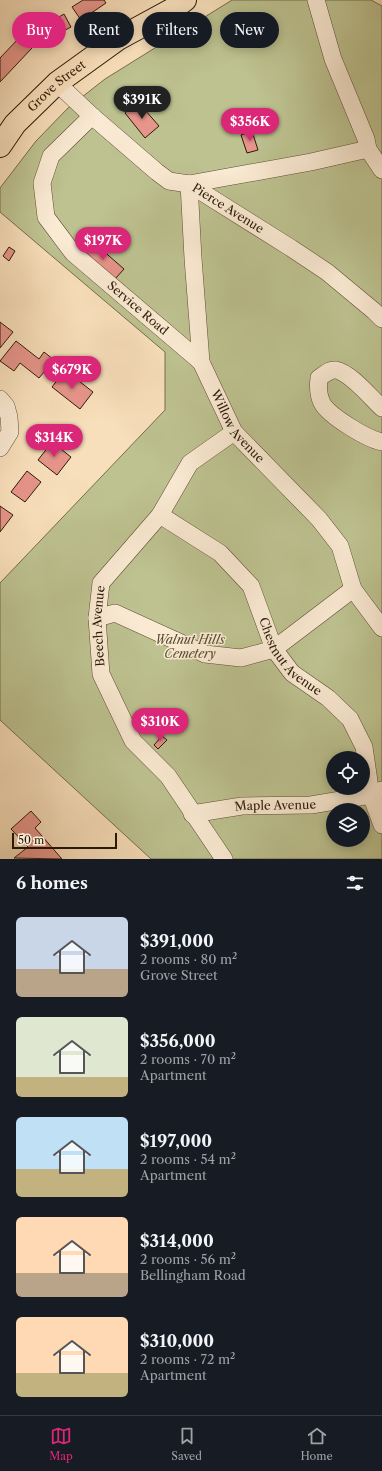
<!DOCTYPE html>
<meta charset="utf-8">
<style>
body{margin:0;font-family:"Libre Caslon Text",serif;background:#242831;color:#f1f3f6;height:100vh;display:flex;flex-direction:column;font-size:15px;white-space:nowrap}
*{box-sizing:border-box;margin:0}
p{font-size:13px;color:#9ea1a6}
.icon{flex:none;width:22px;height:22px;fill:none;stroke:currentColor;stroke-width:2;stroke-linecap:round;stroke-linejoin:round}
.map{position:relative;height:859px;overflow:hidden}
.drawer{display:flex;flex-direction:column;background:#171b24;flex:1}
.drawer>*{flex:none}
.top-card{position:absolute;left:12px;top:12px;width:358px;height:36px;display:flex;gap:8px}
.tools{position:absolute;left:326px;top:751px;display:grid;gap:8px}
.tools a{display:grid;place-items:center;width:44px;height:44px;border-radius:50%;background:#171b24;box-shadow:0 2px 10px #0003;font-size:20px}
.scale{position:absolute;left:12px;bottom:10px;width:105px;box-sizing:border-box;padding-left:4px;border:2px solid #2b1a07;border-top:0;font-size:11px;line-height:14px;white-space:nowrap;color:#2b1a07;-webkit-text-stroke:3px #faead3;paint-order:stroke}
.price{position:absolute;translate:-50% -34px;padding:0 9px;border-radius:14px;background:#db2777;color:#fff;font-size:13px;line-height:26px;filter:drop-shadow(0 1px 2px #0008)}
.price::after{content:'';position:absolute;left:50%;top:24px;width:12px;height:9px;margin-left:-6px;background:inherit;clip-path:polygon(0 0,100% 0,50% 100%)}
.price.on{background:#222;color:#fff}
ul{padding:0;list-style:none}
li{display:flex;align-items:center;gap:12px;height:100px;padding:0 16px}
li span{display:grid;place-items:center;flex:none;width:112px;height:80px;border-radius:6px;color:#555}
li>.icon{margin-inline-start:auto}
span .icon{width:48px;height:48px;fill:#fffc;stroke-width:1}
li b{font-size:17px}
h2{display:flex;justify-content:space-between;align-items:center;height:48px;padding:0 16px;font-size:17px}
.pill{padding:0 14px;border-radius:18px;background:#171b24;box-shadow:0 2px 10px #0003;font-size:14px;line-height:36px}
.pill.on{background:#db2777;color:#fff}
.dock{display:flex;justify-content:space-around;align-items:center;height:56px;border-top:1px solid #363941;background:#171b24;font-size:11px;color:#9ea1a6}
.dock a{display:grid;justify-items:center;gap:2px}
.dock .on{color:#db2777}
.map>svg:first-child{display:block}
.green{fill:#bdc290;stroke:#746e4c;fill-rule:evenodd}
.building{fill:#e7958b;stroke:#2b1a07}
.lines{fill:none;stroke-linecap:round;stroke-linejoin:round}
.minor-casing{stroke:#5e4b34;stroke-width:18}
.major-casing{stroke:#2b1a07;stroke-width:24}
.minor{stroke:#faead3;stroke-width:17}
.major{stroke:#f8dfbb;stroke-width:22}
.labels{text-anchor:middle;stroke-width:3;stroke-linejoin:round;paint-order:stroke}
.street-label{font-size:12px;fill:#2b1a07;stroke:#faead3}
.park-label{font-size:12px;font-style:italic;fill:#574c30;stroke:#faead3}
</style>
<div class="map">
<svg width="382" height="859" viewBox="0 0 382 859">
<rect width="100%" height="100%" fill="#f8dfbb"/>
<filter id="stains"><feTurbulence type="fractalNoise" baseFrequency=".005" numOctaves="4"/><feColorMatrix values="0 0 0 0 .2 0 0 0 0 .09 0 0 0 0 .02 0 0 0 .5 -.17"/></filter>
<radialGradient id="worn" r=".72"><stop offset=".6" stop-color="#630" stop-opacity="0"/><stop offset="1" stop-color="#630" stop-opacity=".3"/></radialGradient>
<path class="green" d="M 232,0 L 371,0 L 382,6 L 382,859 L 151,859 L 0,720 L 0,583 L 165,410 L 165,352 L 0,212 L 0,188 L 36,141 L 68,108 L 105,79 ZM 333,758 L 363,758 L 363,788 L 333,788 ZM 333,810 L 363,810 L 363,840 L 333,840 Z"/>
<path class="building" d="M 83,0 L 104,0 L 106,3 L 81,20 L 72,7 Z
M 64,14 L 71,27 L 46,40 L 40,28 Z
M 20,37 L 32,48 L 0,82 L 0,58 Z
M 144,102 L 148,107 L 145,110 L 159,126 L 145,138 L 125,113 L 133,106 L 136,109 Z
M 252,131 L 258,150 L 247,153 L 241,135 Z
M 93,242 L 124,269 L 115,279 L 83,253 Z
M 9,247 L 15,251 L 9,261 L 3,256 Z
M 0,322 L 13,332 L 0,348 Z
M 16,341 L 39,359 L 44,352 L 54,360 L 39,378 L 20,363 L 14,371 L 0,361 Z
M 65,370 L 93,392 L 80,409 L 52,387 Z
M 52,442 L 71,457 L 57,475 L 38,460 Z
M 27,471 L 41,482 L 25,502 L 11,492 Z
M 0,506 L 13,515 L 0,532 Z
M 162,736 L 167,740 L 158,749 L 154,745 Z
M 31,811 L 41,822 L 35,828 L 62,859 L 14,858 L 28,847 L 11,829 Z"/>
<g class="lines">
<g class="minor-casing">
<g id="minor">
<path d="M 316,0 L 333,59 L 366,139 L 368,149 L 382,170"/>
<path id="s1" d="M 57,83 L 92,116 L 157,172 L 169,181 L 189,184 L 291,248 L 327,272 L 374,311 L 382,319"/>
<path id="s2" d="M 92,116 L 51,156 L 42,183 L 46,217 L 73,253 L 201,362"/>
<path id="s3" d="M 189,184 L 193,258 L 201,362 L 234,432 L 319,519 L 340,546 L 353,589 L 382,628"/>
<path d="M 189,184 L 311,162 L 368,149"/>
<path d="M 0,399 L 6,406 L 9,417 L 10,432 L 0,448"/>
<path d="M 382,408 C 371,398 351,373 336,370 C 329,369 324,375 319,378 C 318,386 318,395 322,403 C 329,416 367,439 382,442"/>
<path id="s4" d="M 160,515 L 220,553 L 251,586 L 274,649 L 292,673 L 328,698 L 350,719 L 364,747 L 371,795 L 382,825"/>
<path d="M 97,618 L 115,613 L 205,654 L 241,658 L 274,649 L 353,589"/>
<path id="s5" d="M 192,814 L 242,806 L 311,805 L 371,795 L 382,790"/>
<path id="s6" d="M 224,859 L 168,776 L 133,741 L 101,674 L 97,618 L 101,583 L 160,515 L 190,463 L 234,432"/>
</g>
</g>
<g class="major-casing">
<g id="major">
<path id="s7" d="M 0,146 L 15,124 L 57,83 L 118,39 L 173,9 L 185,0"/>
</g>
</g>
<use href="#minor" class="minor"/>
<use href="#major" class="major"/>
</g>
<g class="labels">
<g class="street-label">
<text dy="4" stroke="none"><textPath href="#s7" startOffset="83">Grove Street</textPath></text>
<text dy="4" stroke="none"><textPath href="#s1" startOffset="215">Pierce Avenue</textPath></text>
<text dy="4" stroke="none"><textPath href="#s2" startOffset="250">Service Road</textPath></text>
<text dy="4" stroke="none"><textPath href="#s3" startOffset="253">Willow Avenue</textPath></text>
<text dy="4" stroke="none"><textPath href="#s6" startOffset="272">Beech Avenue</textPath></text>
<text dy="4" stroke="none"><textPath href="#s4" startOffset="199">Chestnut Avenue</textPath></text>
<text dy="4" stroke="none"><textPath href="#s5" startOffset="84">Maple Avenue</textPath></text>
</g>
<g class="park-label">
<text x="190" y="644">Walnut Hills<tspan x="190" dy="14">Cemetery</tspan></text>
</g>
</g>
<rect width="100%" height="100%" filter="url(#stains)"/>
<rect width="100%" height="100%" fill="url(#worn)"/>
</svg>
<div class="tools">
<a><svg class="icon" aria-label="locate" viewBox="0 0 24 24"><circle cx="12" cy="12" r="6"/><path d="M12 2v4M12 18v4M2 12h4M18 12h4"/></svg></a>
<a><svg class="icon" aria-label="layers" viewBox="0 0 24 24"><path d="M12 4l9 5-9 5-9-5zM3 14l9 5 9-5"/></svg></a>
</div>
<div class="scale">50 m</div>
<b class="price on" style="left:142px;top:120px">$391K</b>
<b class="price" style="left:250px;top:142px">$356K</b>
<b class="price" style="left:103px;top:261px">$197K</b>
<b class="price" style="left:72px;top:390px">$679K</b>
<b class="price" style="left:54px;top:458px">$314K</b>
<b class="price" style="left:160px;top:742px">$310K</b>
<div class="top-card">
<a class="pill on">Buy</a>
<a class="pill">Rent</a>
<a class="pill">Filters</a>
<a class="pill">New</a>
</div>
</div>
<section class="drawer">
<h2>6 homes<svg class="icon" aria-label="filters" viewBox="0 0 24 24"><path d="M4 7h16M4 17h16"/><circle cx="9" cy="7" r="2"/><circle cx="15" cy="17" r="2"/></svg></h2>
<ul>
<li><span style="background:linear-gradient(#c9d6e8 65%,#b9a48a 0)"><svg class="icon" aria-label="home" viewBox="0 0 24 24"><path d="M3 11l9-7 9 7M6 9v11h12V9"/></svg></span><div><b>$391,000</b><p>2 rooms · 80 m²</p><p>Grove Street</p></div></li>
<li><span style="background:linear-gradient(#dfe7d0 75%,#c2b280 0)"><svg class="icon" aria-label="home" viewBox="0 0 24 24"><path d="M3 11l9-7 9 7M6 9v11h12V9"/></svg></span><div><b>$356,000</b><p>2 rooms · 70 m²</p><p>Apartment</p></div></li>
<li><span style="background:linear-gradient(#bfe0f5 65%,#c2b280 0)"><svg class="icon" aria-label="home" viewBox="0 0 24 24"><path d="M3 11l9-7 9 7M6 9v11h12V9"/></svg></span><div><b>$197,000</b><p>2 rooms · 54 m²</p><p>Apartment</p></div></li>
<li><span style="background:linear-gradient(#ffd9b3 70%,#b9a48a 0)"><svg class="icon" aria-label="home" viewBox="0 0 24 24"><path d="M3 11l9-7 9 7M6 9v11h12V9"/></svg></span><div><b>$314,000</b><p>2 rooms · 56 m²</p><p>Bellingham Road</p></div></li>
<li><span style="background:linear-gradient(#ffd9b3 70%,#c2b280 0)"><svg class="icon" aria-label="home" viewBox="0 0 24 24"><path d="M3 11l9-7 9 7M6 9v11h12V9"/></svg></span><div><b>$310,000</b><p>2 rooms · 72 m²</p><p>Apartment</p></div></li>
</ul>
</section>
<nav class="dock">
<a class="on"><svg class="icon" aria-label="map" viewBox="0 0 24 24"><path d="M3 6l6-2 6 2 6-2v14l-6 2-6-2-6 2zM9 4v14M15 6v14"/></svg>Map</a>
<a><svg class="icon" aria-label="saved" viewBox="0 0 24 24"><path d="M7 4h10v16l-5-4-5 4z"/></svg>Saved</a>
<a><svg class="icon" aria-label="home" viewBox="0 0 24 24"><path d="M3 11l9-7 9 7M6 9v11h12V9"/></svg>Home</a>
</nav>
